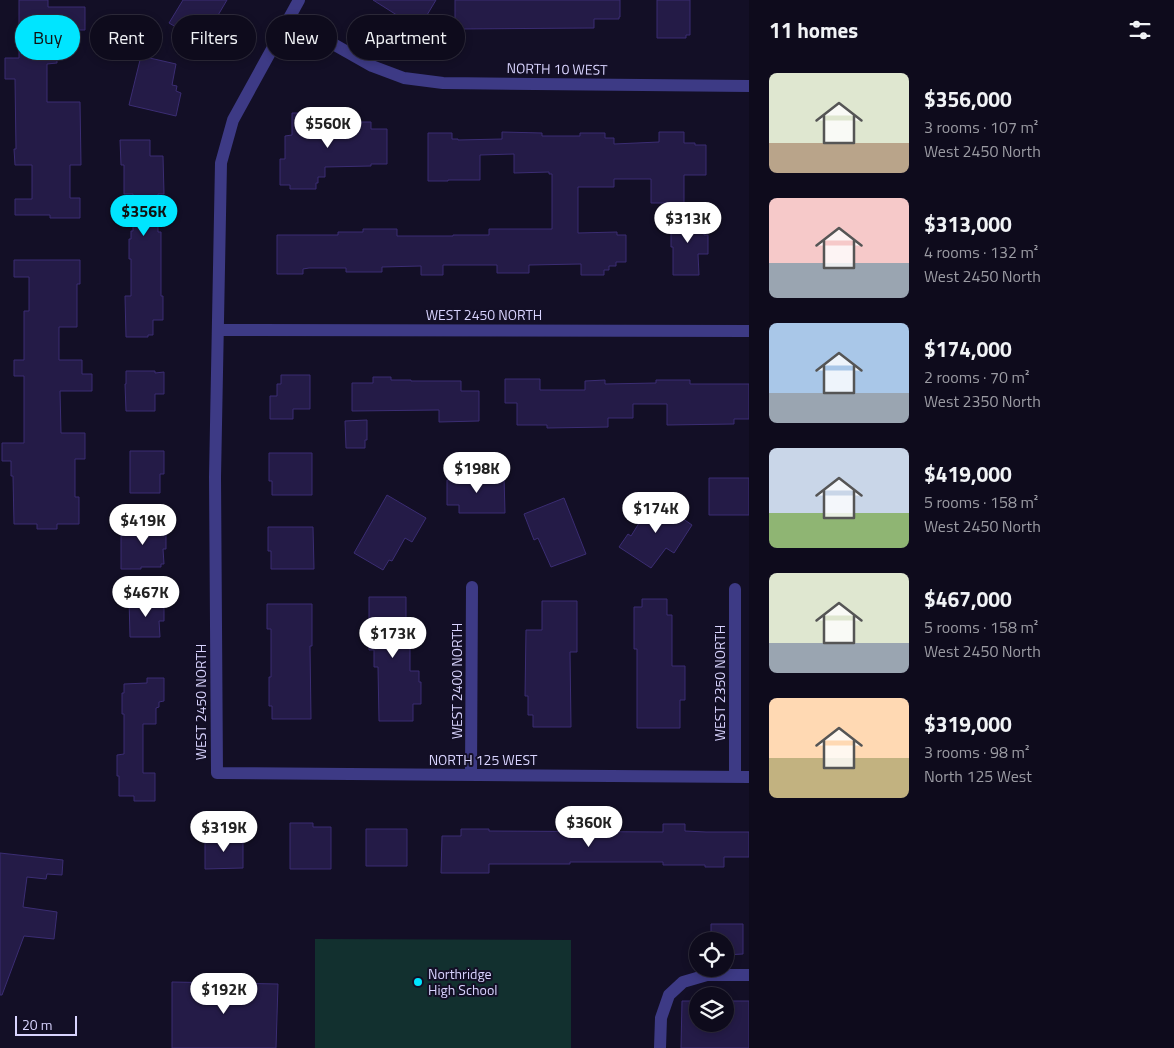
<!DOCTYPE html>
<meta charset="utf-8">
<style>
body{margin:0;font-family:"Titillium Web",sans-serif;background:#1c1929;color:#f1f3f6;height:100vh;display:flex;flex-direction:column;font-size:19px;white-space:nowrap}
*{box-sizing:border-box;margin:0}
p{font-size:16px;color:#9b9ba3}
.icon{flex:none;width:28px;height:28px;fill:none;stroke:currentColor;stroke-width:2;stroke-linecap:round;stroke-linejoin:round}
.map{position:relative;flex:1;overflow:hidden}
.details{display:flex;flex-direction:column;background:#0e0b1c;width:425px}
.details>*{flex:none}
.guide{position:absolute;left:15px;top:15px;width:475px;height:45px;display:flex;gap:10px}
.controls{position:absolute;left:689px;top:932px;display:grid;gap:10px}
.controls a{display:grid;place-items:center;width:45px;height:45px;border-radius:50%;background:#0e0b1c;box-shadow:0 2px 8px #0003,0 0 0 1px #2e2b3b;font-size:25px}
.scale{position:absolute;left:15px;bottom:12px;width:62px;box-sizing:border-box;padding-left:5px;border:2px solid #d9d4ff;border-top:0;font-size:14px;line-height:18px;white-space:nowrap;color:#d9d4ff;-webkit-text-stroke:4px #130f26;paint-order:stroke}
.price{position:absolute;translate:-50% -42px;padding:0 11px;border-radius:18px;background:#fff;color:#222;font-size:16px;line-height:32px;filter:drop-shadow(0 1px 2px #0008)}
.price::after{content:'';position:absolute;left:50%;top:30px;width:15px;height:11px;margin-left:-8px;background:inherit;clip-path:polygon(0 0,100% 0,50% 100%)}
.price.on{background:#00e5ff;color:#111}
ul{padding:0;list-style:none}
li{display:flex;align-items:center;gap:15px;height:125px;padding:0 20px}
li span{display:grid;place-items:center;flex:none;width:140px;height:100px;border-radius:8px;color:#555}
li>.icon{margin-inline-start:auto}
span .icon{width:60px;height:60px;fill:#fffc;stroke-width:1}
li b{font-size:21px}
h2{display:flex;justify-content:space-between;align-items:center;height:60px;padding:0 20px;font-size:21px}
.tag{padding:0 18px;border-radius:22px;background:#0e0b1c;box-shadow:0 2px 8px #0003,0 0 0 1px #2e2b3b;font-size:18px;line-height:45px}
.tag.on{background:#00e5ff;color:#111}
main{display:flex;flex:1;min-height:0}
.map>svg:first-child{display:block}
.green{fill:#12302f}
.building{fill:#241b47;stroke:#3b2d73}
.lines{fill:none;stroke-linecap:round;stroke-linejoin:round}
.lane{stroke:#3d3a85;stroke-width:12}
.street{stroke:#3d3a85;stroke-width:12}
.poi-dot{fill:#00e5ff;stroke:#130f26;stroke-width:2}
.labels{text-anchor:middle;stroke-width:4;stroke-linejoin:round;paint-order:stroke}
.street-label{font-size:14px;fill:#d9d4ff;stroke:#130f26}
.poi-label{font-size:14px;fill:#d9d4ff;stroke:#130f26;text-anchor:start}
</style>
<main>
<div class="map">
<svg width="749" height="1048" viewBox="0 0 749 1048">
<rect width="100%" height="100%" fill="#130f26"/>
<path class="green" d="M 315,939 L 571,940 L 571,1048 L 315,1048 Z"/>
<path class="building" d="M 19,0 L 48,0 L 48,7 L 85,7 L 85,30 L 56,30 L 57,63 L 47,64 L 47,102 L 80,102 L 81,165 L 70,165 L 70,198 L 80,198 L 80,218 L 50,218 L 50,215 L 15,215 L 15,199 L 32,199 L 32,165 L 15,165 L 14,149 L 16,149 L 15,79 L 5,79 L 5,58 L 19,58 Z
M 183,0 L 227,0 L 214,22 L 221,26 L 209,46 L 169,23 Z
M 373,0 L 436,0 L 424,20 L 411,24 Z
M 455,0 L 620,0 L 620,17 L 619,17 L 619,19 L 594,19 L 594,28 L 455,29 Z
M 657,0 L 690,0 L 690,35 L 686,35 L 686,38 L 657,38 Z
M 141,56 L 176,64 L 172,85 L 177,86 L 176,91 L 181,93 L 176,116 L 129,105 Z
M 292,113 L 319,113 L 319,122 L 371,122 L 371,129 L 387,129 L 387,164 L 371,164 L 371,166 L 325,167 L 325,177 L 318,177 L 318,183 L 316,183 L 316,189 L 290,189 L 290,185 L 280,185 L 280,159 L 285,159 L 285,136 L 292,135 Z
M 502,132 L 542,133 L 542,136 L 580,136 L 580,133 L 605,133 L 605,138 L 614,138 L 614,144 L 659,142 L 659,132 L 684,132 L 684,143 L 695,143 L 695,145 L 706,145 L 706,175 L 684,175 L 684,203 L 651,203 L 651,179 L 614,179 L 614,187 L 578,187 L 578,233 L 617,232 L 617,235 L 626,235 L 626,262 L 616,262 L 616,266 L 609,266 L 609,270 L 604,270 L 604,275 L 581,275 L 581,264 L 529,265 L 529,273 L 497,273 L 497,265 L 443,265 L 443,275 L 421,275 L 421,266 L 382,267 L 382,272 L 346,272 L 346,268 L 309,268 L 303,269 L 303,274 L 277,274 L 277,235 L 338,235 L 338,232 L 363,232 L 363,229 L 397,229 L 397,236 L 453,236 L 453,235 L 489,235 L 489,229 L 552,229 L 552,174 L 549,174 L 549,172 L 514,173 L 514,154 L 480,155 L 480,180 L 448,180 L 448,181 L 428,181 L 428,133 L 452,133 L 452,139 L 458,139 L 458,140 L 502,139 Z
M 120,140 L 150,140 L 150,156 L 163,156 L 164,194 L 158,194 L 158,232 L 161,232 L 161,296 L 163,296 L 163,320 L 153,320 L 153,335 L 148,335 L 148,337 L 126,337 L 125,296 L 131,296 L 131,259 L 129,259 L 129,239 L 131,239 L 131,231 L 133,231 L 133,194 L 124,194 L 124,165 L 121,165 Z
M 671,215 L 691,215 L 691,217 L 704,216 L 704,235 L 708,235 L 708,254 L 698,254 L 699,275 L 673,275 L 673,247 L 671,247 Z
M 14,260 L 80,260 L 80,284 L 77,284 L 77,327 L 59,327 L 59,360 L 82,360 L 82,374 L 92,374 L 92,391 L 60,391 L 61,433 L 85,433 L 85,459 L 75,459 L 75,497 L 79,497 L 79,524 L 57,524 L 57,529 L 37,529 L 37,524 L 14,524 L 13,476 L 11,476 L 11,461 L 2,461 L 2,443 L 24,443 L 24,376 L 14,376 L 14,360 L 24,360 L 24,311 L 29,311 L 29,277 L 14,277 Z
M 126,371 L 155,371 L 155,373 L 164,372 L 164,394 L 155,394 L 155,411 L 126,411 L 125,384 L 126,384 Z
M 281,375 L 310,375 L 310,409 L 293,409 L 293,419 L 270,419 L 270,396 L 277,396 L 277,384 L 281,384 Z
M 373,377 L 391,377 L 391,380 L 411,380 L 411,381 L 461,381 L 461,391 L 479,391 L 479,421 L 439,422 L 439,410 L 352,411 L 352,383 L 373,383 Z
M 505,379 L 540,379 L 540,390 L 585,390 L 585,381 L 605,380 L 605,384 L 656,383 L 656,380 L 690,380 L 690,384 L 749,384 L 749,419 L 734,419 L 734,424 L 667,425 L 667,404 L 633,404 L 633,418 L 608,418 L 608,427 L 547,428 L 547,425 L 517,425 L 517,403 L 505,403 Z
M 367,420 L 367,440 L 365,440 L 365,448 L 346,448 L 345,421 Z
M 130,451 L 164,451 L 164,474 L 160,474 L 160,493 L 130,493 Z
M 269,453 L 312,453 L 312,495 L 272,495 L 272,481 L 269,481 Z
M 459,476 L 504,476 L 505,513 L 459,513 L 459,505 L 447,505 L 447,480 L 459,480 Z
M 709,478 L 749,478 L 749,515 L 709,515 Z
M 387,495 L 426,518 L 412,542 L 405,538 L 392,561 L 389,560 L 383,570 L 354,553 Z
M 564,498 L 586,554 L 551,567 L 538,538 L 534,540 L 524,514 Z
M 654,499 L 692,525 L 674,553 L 666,548 L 651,568 L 619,547 L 628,534 L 631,536 Z
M 166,525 L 166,549 L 163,549 L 164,564 L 161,564 L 161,567 L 141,567 L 141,569 L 121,569 L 121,526 Z
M 268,527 L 313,527 L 314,569 L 271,569 L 271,551 L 268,551 Z
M 369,597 L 406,597 L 406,624 L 410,624 L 410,671 L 419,671 L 419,682 L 421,682 L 421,704 L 413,704 L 413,721 L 379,721 L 378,667 L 374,667 L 374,650 L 369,650 Z
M 129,599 L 164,600 L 164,621 L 159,621 L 160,637 L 130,637 Z
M 642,599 L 667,599 L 667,615 L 672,615 L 672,666 L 685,666 L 685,700 L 680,700 L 680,728 L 637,728 L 637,649 L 634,649 L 634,607 L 642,607 Z
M 542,601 L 577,601 L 577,652 L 570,652 L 571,727 L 533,727 L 533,715 L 528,715 L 528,696 L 525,696 L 526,630 L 542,630 Z
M 267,604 L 312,604 L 312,646 L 310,646 L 311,719 L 272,719 L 272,706 L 269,706 L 269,677 L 271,677 L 271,629 L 267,629 Z
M 147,678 L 164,678 L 164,701 L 159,702 L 159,707 L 156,708 L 156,724 L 143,724 L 143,773 L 155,773 L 155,801 L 134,801 L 134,796 L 119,796 L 119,776 L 117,776 L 117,755 L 124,754 L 124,714 L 122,714 L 122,693 L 124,693 L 124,684 L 147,683 Z
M 290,823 L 313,823 L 313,827 L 331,827 L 331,869 L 290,869 Z
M 663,824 L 685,824 L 685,831 L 706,832 L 749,832 L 749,857 L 724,857 L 724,867 L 705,867 L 705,865 L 663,865 L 663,862 L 570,862 L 570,864 L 489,864 L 489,873 L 441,873 L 442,836 L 461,836 L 461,829 L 489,829 L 489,831 L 663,832 Z
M 366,829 L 407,829 L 407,866 L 366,866 Z
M 205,837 L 243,837 L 243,868 L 205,869 Z
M 0,853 L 63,860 L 62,875 L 47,874 L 46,879 L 27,877 L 23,907 L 57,912 L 54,939 L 24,936 L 2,995 L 0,995 Z
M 711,924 L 743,924 L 743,954 L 725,955 L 725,941 L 711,941 Z
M 172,982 L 278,984 L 276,1048 L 172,1048 Z
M 682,1001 L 698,1001 L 698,1024 L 725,1024 L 725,1001 L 749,1001 L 749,1048 L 681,1048 Z"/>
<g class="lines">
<path class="lane" d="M 660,1048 L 661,1018 L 669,995 L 683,982 L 707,975 L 749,975"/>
<path class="street" d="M 299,0 L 233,120 L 221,163 L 215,477 L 217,773 L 749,777
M 289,19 L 372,66 L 404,78 L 443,83 L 749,86
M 218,330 L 749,331
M 735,589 L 735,777
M 471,775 L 472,587"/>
</g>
<circle class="poi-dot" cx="418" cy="982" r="5"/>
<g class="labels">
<g class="street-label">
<text transform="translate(557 69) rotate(1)" y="5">NORTH 10 WEST</text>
<text x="484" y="320">WEST 2450 NORTH</text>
<text transform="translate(457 681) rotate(-90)" y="5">WEST 2400 NORTH</text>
<text transform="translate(720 683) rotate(-90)" y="5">WEST 2350 NORTH</text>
<text transform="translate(201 702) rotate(-90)" y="5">WEST 2450 NORTH</text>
<text x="483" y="765">NORTH 125 WEST</text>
</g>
<g class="poi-label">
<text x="428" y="979">Northridge<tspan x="428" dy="16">High School</tspan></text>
</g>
</g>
</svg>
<div class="controls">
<a><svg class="icon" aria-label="locate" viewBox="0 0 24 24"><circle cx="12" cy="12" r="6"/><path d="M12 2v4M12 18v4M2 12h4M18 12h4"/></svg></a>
<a><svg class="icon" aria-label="layers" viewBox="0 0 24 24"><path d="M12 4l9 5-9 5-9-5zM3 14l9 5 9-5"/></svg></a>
</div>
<div class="scale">20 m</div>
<b class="price" style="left:328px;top:149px">$560K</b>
<b class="price on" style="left:144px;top:237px">$356K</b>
<b class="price" style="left:688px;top:244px">$313K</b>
<b class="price" style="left:477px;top:494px">$198K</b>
<b class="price" style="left:656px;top:534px">$174K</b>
<b class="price" style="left:143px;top:546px">$419K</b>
<b class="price" style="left:146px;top:618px">$467K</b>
<b class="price" style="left:393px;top:659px">$173K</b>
<b class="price" style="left:589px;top:848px">$360K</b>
<b class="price" style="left:224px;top:853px">$319K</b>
<b class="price" style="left:224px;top:1015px">$192K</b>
<div class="guide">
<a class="tag on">Buy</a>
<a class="tag">Rent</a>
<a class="tag">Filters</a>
<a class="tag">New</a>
<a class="tag">Apartment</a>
</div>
</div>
<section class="details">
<h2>11 homes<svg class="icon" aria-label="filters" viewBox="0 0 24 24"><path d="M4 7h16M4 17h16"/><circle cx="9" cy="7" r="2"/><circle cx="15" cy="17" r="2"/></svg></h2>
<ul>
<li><span style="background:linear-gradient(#dfe7d0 70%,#b9a48a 0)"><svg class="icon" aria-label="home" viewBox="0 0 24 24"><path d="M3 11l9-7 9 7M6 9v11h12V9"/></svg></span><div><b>$356,000</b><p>3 rooms · 107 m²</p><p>West 2450 North</p></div></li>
<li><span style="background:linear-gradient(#f6c9c9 65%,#9aa5b1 0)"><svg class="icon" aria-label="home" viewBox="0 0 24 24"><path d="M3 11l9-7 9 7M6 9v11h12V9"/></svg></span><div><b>$313,000</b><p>4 rooms · 132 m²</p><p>West 2450 North</p></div></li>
<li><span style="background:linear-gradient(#a9c7e8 70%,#9aa5b1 0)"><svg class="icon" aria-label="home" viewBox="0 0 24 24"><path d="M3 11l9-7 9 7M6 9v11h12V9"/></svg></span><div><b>$174,000</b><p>2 rooms · 70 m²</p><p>West 2350 North</p></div></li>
<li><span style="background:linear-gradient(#c9d6e8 65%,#8fb573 0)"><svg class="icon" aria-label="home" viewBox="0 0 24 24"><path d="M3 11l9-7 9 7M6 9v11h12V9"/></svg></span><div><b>$419,000</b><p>5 rooms · 158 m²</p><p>West 2450 North</p></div></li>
<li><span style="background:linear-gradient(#dfe7d0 70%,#9aa5b1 0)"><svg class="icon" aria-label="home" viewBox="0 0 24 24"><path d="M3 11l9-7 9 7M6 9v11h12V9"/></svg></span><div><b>$467,000</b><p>5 rooms · 158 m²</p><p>West 2450 North</p></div></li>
<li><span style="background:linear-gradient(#ffd9b3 60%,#c2b280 0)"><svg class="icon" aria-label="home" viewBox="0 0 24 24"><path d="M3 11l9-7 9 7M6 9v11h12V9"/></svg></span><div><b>$319,000</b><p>3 rooms · 98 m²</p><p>North 125 West</p></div></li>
</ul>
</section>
</main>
